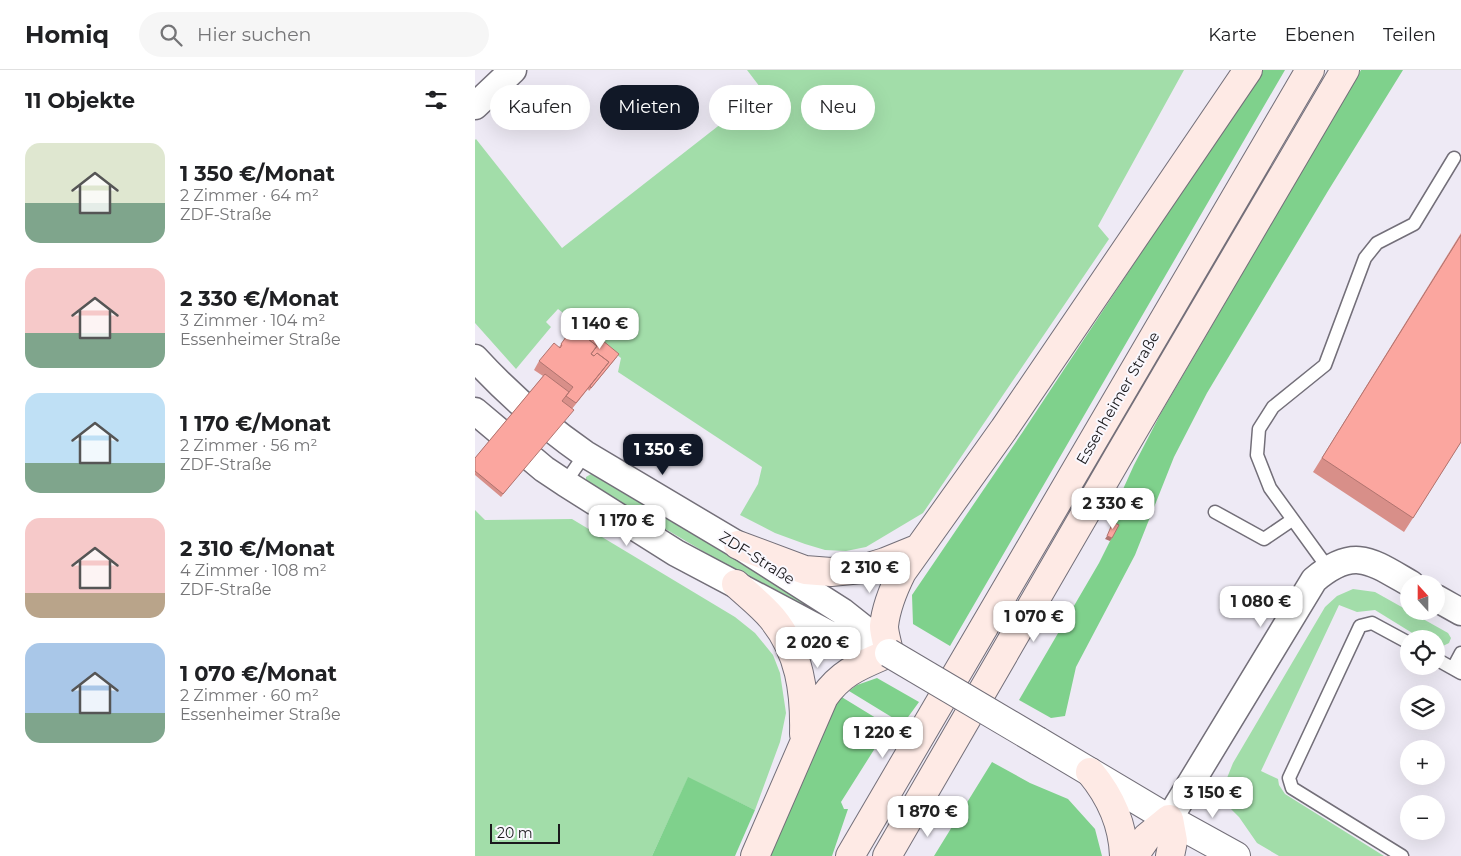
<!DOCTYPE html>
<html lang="de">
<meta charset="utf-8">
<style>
body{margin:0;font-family:Montserrat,sans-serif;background:#f6f6f6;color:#202124;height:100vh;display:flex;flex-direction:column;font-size:19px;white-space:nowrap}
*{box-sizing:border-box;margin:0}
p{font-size:16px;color:#757577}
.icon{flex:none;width:28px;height:28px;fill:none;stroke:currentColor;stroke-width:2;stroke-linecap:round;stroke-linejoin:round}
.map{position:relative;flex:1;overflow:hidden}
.side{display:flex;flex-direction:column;background:#fff;width:475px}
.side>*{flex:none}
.top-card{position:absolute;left:15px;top:15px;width:475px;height:45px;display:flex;gap:10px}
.needle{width:32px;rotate:339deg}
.buttons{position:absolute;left:925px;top:505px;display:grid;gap:10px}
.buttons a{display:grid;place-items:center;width:45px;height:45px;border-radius:50%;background:#fff;box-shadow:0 5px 20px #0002;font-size:25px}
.scale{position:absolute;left:15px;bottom:12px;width:70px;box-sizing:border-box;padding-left:5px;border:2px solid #1b1a1d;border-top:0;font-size:14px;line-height:18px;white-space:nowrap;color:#1b1a1d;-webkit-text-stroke:4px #faf8fe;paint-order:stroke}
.price{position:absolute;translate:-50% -42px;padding:0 11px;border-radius:10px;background:#fff;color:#222;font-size:16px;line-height:32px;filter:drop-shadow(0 1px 2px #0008)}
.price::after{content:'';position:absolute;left:50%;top:30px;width:15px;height:11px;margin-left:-8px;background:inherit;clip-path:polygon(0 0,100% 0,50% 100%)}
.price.active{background:#111827;color:#fff}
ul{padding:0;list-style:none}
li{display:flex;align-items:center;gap:15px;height:125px;padding:0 25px}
li span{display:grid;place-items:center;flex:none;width:140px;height:100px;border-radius:15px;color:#555}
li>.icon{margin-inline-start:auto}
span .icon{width:60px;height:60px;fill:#fffc;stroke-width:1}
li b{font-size:21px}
h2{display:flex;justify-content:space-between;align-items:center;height:60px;padding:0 25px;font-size:21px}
.pill{padding:0 18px;border-radius:22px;background:#fff;box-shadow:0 5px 20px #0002;font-size:18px;line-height:45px}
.pill.active{background:#111827;color:#fff}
header{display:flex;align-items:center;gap:30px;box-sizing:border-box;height:70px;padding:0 25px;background:#fff;border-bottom:1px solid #e0e0e0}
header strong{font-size:24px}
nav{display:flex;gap:28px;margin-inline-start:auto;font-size:18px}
.search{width:350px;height:45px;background:#f6f6f6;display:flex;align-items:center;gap:12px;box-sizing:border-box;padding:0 18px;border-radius:28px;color:#757577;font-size:19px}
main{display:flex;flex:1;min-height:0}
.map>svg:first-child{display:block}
.green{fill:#a2dda9}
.forest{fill:#7fd18c}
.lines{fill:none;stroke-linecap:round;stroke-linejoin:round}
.service-casing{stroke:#736f79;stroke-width:15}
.minor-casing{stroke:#736f79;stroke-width:29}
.tertiary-casing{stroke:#736f79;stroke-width:30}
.secondary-casing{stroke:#736f79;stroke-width:30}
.service{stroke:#fff;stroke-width:12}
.minor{stroke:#fff;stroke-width:26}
.tertiary{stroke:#fff;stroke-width:28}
.secondary{stroke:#feeae5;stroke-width:28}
.tertiary-bridge-casing{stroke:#736f79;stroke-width:30;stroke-linecap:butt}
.tertiary-bridge{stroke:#fff;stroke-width:28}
.wall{fill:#d88f89}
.shaded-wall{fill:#b0746f}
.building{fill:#fba69f;stroke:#b0746f}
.labels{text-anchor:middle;stroke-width:4;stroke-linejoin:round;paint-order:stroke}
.street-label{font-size:15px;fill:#1b1a1d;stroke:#faf8fe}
</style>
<header>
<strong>Homiq</strong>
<div class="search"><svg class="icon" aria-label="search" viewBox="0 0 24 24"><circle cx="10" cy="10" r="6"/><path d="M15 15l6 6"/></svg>Hier suchen</div>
<nav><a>Karte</a><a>Ebenen</a><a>Teilen</a></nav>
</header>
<main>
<section class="side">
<h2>11 Objekte<svg class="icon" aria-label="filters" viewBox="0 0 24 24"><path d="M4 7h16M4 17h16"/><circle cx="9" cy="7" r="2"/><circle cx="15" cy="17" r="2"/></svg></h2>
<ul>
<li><span style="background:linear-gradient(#dfe7d0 60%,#7fa58c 0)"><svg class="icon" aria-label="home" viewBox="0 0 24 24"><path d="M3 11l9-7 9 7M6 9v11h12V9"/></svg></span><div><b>1 350 €/Monat</b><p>2 Zimmer · 64 m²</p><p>ZDF-Straße</p></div></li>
<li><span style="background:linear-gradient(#f6c9c9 65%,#7fa58c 0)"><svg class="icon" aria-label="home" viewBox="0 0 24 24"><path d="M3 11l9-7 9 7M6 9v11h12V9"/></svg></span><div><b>2 330 €/Monat</b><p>3 Zimmer · 104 m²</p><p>Essenheimer Straße</p></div></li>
<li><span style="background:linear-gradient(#bfe0f5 70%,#7fa58c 0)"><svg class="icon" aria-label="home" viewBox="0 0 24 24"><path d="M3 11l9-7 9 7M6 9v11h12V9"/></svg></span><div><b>1 170 €/Monat</b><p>2 Zimmer · 56 m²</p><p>ZDF-Straße</p></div></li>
<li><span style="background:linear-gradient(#f6c9c9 75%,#b9a48a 0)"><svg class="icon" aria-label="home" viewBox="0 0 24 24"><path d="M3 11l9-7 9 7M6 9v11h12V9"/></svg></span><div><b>2 310 €/Monat</b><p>4 Zimmer · 108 m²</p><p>ZDF-Straße</p></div></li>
<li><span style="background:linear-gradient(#a9c7e8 70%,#7fa58c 0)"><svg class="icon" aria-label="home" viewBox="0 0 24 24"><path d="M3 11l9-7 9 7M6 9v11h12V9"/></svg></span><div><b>1 070 €/Monat</b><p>2 Zimmer · 60 m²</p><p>Essenheimer Straße</p></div></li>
</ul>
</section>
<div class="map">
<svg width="986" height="786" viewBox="0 0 986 786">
<rect width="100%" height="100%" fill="#eeeaf5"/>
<path class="green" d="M 272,0 L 709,0 L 623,156 L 634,169 L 448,443 L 391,477 L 371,481 L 350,480 L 330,474 L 300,463 L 265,445 L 283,414 L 287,397 L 143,302 L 146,288 L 83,239 L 71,252 L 76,257 L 41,299 L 0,253 L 0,70 L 1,69 L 87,178 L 288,21 Z
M 116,404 L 355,543 L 358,549 L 353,555 L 111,412 L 111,407 Z
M 0,440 L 10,450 L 97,449 L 260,547 L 280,563 L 298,585 L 305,603 L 311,643 L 305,672 L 280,740 L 213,708 L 177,786 L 0,786 Z
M 878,519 L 900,522 L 973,563 L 976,568 L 974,573 L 968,576 L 962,576 L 961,569 L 947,569 L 900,540 L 882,542 L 864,535 L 786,701 L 803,709 L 804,715 L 810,724 L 909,786 L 804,786 L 782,773 L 764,747 L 755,738 L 749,725 L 752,708 L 758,693 L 850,537 L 862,526 Z"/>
<path class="forest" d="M 787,0 L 810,0 L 475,576 L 438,554 L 437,525 L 547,363 Z
M 886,0 L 928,0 L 853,121 L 732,323 L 699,387 L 660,485 L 601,597 L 590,646 L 576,648 L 544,630 L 624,493 L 643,455 L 634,450 L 659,395 L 686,343 Z
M 402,608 L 444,632 L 428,654 L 374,621 L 382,615 Z
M 365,626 L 414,656 L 366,732 L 369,739 L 373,739 L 357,786 L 294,786 L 324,715 Z
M 517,692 L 555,713 L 593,729 L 620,759 L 627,786 L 459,786 Z
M 213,707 L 280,740 L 260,786 L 177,786 Z"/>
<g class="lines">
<g class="service-casing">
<path id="service" d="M 90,413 L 110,384
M 740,442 L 789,469 L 817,450
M 853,498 L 795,418 L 782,385 L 784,359 L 798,337 L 850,295 L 890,188 L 902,173 L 939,154 L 979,88
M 961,589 L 986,603
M 978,598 L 986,583
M 927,786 L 817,718 L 814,708 L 885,556 L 897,553 L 934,573"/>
</g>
<g class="minor-casing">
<path id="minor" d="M 0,36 L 38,0
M 0,288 C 33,324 70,356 110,384 L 263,475 L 368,542 L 392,561 L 414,583
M 0,341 L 69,399 L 90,413 L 201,483 L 354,564 L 392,578 L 414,583
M 961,528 L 986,542
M 694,749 L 839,510 C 879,476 896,491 936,514"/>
</g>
<g class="tertiary-casing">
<path id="tertiary" d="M 563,671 L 694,749 L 761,786"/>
</g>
<g class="secondary-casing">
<path id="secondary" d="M 263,475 L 330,500 L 356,502 L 387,499 L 410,492 L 442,479
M 261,514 C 273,525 287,536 297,548 C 325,582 330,622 329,664
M 615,702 C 635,726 648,755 649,786
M 280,786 L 349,627 C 367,601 387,595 414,583 C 413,575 409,564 409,556 C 411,537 419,518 427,502 L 529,359 L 773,0
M 375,786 L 835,0
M 412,786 L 643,387 L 870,0
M 659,786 L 672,767 L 694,749 L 698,771 L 695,786"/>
</g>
<use href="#service" class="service"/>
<use href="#minor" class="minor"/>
<use href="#tertiary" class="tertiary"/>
<use href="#secondary" class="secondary"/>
<g class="tertiary-bridge-casing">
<path id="tertiary-bridge" d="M 414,583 L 563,671"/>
</g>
<use href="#tertiary-bridge" class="tertiary-bridge"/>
</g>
<path class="wall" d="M 986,163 L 986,372 L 938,448 L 929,462 L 838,402 Z
M 98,257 L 142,287 L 114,321 L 113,319 L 26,427 L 0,405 L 0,388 L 68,306 L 59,300 L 64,291 L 84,277 Z"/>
<path class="shaded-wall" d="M 632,466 L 637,468 L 635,471 L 630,469 Z"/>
<path class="building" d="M 986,165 L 986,372 L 938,448 L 847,388 Z
M 110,256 L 144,284 L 116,318 L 115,316 L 134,292 L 122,283 L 119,286 L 116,284 L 122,276 L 104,262 Z
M 98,257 L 122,276 L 116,284 L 119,286 L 122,283 L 134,292 L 101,333 L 91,326 L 98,317 L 64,291 L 79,273 L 85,278 L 87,275 L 86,274 Z
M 70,304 L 94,322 L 87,331 L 99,340 L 28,424 L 0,401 L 0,388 Z
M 638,452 L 644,455 L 637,468 L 632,466 Z"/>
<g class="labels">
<g class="street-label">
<text transform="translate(643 328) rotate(-60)" y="5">Essenheimer Straße</text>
<text transform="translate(282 488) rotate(32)" y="5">ZDF-Straße</text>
</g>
</g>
</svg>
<div class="buttons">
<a><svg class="needle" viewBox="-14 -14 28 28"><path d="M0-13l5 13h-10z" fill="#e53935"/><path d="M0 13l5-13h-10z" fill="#757577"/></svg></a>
<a><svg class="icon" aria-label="locate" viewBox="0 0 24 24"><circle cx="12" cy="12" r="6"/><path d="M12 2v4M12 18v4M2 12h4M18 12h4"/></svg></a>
<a><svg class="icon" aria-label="layers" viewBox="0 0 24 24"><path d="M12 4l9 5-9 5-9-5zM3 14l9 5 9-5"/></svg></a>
<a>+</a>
<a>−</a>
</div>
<div class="scale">20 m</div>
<b class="price" style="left:125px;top:280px">1 140 €</b>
<b class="price active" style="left:188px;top:406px">1 350 €</b>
<b class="price" style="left:638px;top:460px">2 330 €</b>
<b class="price" style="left:152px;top:477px">1 170 €</b>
<b class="price" style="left:395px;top:524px">2 310 €</b>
<b class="price" style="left:786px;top:558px">1 080 €</b>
<b class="price" style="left:559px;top:573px">1 070 €</b>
<b class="price" style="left:343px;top:599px">2 020 €</b>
<b class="price" style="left:408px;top:689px">1 220 €</b>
<b class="price" style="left:738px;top:749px">3 150 €</b>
<b class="price" style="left:453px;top:768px">1 870 €</b>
<div class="top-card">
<a class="pill">Kaufen</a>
<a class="pill active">Mieten</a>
<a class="pill">Filter</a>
<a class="pill">Neu</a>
</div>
</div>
</main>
